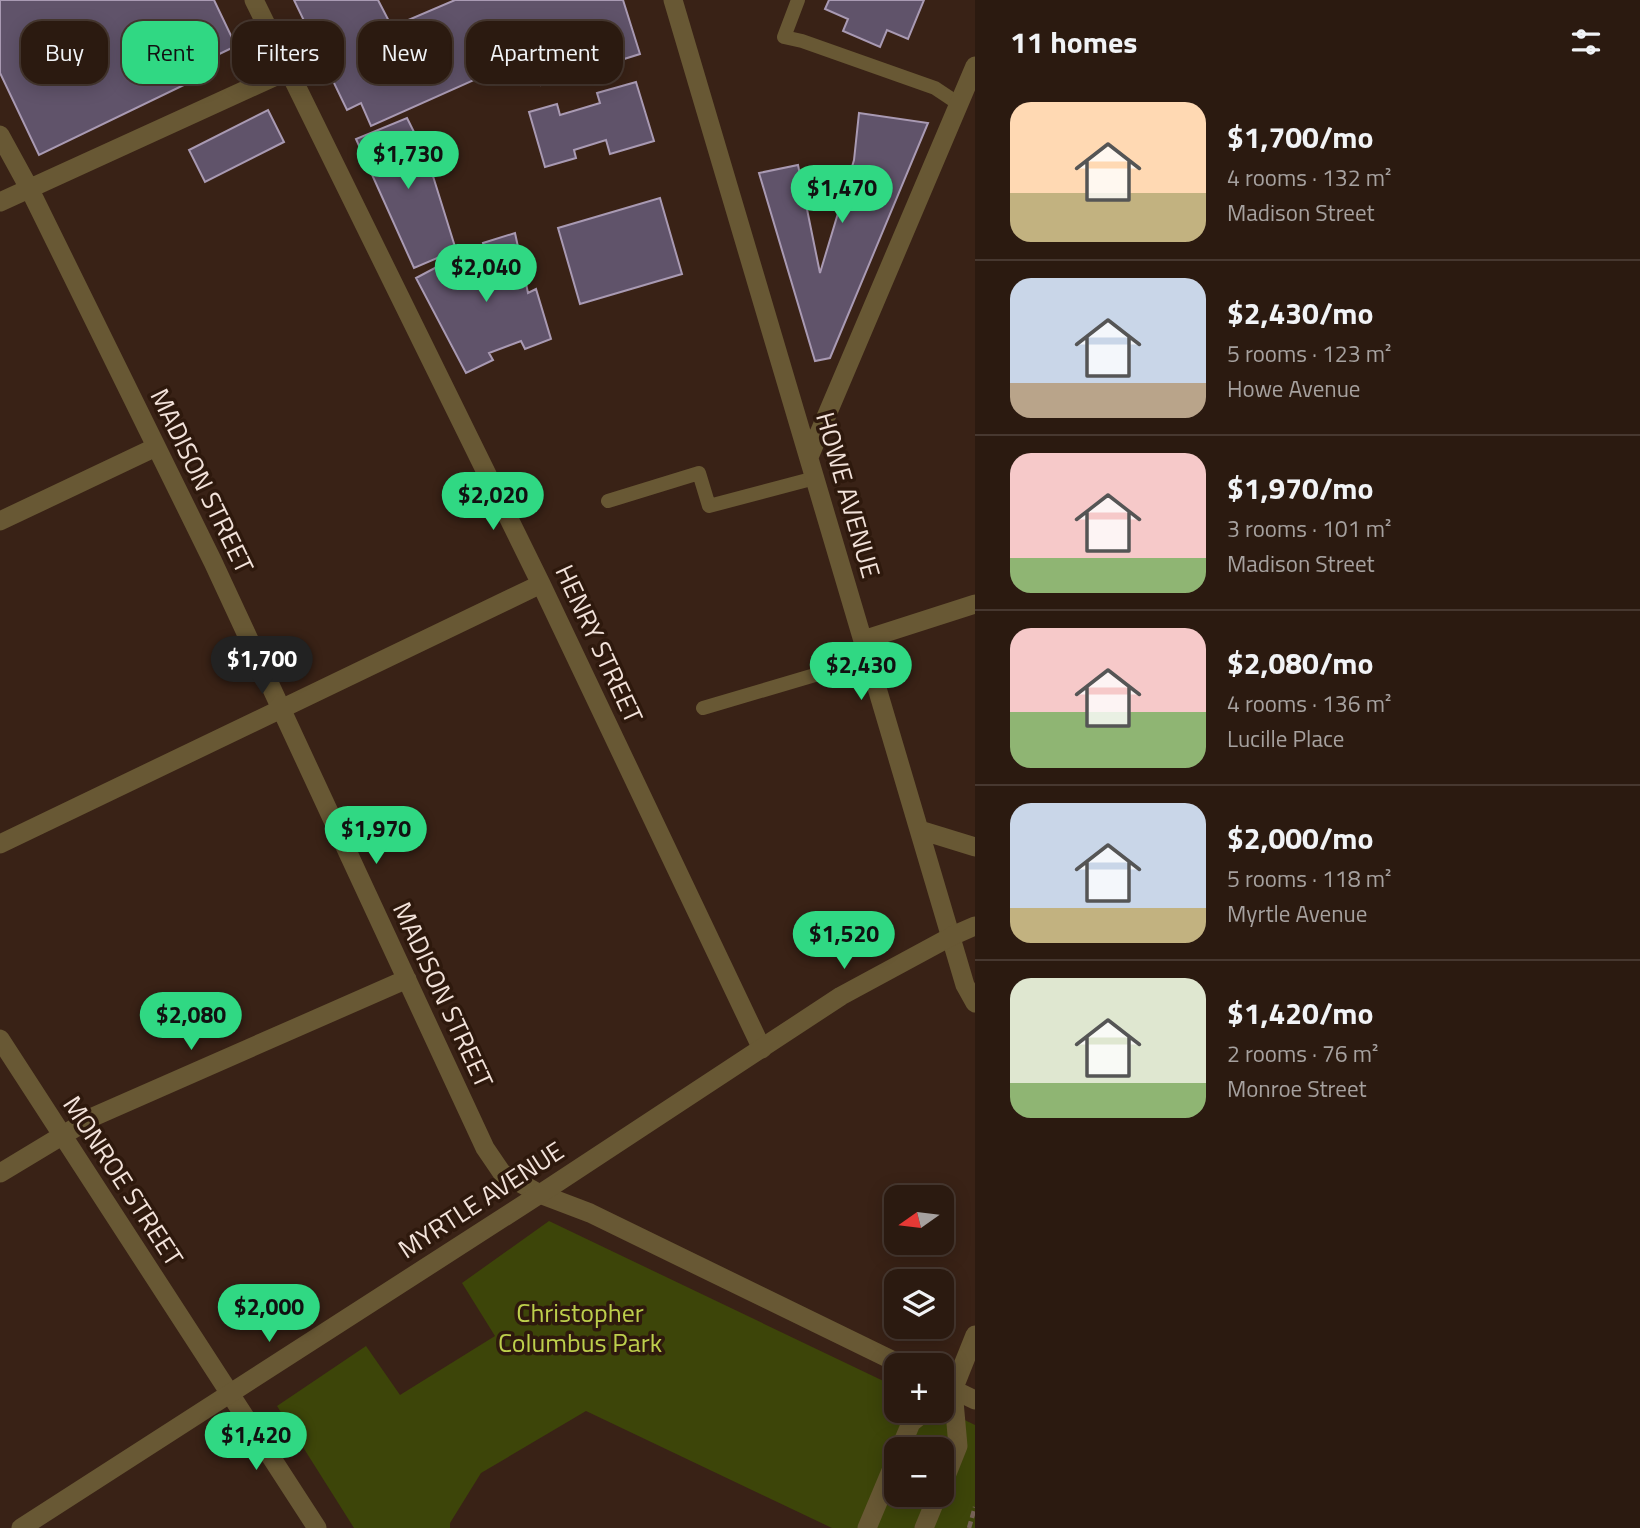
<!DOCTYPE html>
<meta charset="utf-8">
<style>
body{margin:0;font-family:"Titillium Web",sans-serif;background:#37271e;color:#f1f3f6;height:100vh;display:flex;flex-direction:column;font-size:26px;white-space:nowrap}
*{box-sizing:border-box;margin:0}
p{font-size:23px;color:#a6a19f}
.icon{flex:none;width:38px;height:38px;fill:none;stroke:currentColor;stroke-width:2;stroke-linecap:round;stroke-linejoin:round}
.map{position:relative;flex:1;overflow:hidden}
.panel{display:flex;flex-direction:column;background:#2b1a10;width:665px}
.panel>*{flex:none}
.banner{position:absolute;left:21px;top:21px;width:665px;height:63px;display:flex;gap:14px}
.needle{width:46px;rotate:256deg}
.buttons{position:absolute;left:884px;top:1185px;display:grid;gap:14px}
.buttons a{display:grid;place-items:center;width:70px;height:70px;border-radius:14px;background:#2b1a10;box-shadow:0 4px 18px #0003,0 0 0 2px #473830;font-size:35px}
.price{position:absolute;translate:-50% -60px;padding:0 16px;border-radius:24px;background:#30d883;color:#111;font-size:23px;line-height:46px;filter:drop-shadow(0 2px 4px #0008)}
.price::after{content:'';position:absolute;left:50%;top:42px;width:21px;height:16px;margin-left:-10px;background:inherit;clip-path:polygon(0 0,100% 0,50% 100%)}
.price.current{background:#222;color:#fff}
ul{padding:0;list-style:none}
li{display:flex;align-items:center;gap:21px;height:175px;padding:0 35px}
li+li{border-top:2px solid #473830}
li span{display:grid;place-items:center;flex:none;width:196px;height:140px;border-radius:21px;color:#555}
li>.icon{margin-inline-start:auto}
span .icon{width:84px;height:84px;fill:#fffc;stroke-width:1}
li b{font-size:30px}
h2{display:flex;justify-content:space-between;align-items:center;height:84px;padding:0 35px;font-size:30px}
.tag{padding:0 24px;border-radius:21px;background:#2b1a10;box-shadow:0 4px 18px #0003,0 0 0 2px #473830;font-size:24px;line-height:63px}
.tag.current{background:#30d883;color:#111}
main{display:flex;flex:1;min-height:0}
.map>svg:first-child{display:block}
.green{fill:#3d4509;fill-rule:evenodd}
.building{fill:#60536a;stroke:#a99ab3;stroke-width:2}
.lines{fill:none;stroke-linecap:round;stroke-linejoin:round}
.path{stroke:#756156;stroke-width:4.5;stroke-dasharray:7 3.5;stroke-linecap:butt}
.service{stroke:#685834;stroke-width:14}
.minor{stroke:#685834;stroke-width:19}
.tertiary{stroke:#685834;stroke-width:19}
.labels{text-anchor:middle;stroke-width:7;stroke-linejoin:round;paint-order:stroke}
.street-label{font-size:26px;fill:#f2e2da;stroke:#2e190d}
.park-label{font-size:26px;fill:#bdcf4c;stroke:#2e190d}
</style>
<main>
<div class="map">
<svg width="975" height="1528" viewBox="0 0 975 1528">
<rect width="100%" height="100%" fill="#392216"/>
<path class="green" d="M 549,1221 L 896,1387 L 896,1410 L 942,1410 L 942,1409 L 975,1425 L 975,1528 L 832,1528 L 586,1411 L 481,1473 L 450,1523 L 450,1528 L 354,1528 L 277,1406 L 366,1346 L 400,1395 L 495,1336 L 462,1283 ZM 896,1449 L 942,1449 L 942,1494 L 896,1494 Z"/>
<path class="building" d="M 0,0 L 214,0 L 236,46 L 211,58 L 217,69 L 39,155 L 0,73 Z
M 294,0 L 378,0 L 392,27 L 455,0 L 623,0 L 640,54 L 541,85 L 520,24 L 500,34 L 510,64 L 371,126 L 361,103 L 347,110 Z
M 829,0 L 924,0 L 908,39 L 887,30 L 880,47 L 843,31 L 848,19 L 825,9 Z
M 636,82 L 654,141 L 610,154 L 606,140 L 574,150 L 576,158 L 545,167 L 529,112 L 557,104 L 560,115 L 600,103 L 597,93 Z
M 268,110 L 284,142 L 205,182 L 189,150 Z
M 859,113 L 928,123 L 830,358 L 815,361 L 759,173 L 798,165 L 820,273 L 854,160 Z
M 407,118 L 428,160 L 456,250 L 414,268 L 356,139 Z
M 660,198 L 682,274 L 580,304 L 558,228 Z
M 515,233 L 528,293 L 536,289 L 551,339 L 525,349 L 521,341 L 489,353 L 493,360 L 466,373 L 416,278 L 448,261 L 450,270 L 487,258 L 483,243 Z"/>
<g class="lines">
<path class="path" d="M 969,1528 L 975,1507"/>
<path class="service" d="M 798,0 L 784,37 L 802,41 L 935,88 L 959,104
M 608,501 L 699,473 L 709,506 L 815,478
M 703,708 L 869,659"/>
<path class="minor" d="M 254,0 L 541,584 L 762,1049
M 673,0 L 965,985 L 975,1003
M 0,135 L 29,188 L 213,562 L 485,1148 L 502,1173 L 540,1194 L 590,1213 L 902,1365
M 0,202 L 289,70
M 809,457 L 975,66
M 0,521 L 156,447
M 863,640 L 975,604
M 920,830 L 975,847
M 0,844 L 541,584
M 0,1039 L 317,1528
M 0,1173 L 93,1117 L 407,979
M 944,1385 L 975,1400
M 900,1449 L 911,1423 L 927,1410
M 942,1486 L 958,1446 L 953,1390 L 975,1335
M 867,1528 L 896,1459
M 924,1528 L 938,1494"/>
<path class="tertiary" d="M 21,1528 L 540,1194 L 841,996 L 952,936 L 975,926"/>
</g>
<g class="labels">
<g class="street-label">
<text transform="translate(202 481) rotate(64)" y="9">MADISON STREET</text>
<text transform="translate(848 495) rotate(74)" y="9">HOWE AVENUE</text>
<text transform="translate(599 644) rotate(65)" y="9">HENRY STREET</text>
<text transform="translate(443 995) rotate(65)" y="9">MADISON STREET</text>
<text transform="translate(123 1181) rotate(57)" y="9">MONROE STREET</text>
<text transform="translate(481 1200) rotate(-33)" y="9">MYRTLE AVENUE</text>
</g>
<g class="park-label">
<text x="580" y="1322">Christopher<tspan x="580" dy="30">Columbus Park</tspan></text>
</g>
</g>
</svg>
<div class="buttons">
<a><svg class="needle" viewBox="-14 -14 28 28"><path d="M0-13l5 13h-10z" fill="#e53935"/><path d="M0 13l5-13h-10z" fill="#a6a19f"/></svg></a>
<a><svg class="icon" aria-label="layers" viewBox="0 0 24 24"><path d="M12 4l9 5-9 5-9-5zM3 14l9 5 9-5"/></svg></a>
<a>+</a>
<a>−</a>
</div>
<b class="price" style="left:408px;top:191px">$1,730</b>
<b class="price" style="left:842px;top:225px">$1,470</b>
<b class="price" style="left:486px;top:304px">$2,040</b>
<b class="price" style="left:493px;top:532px">$2,020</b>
<b class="price current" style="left:262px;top:696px">$1,700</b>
<b class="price" style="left:861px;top:702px">$2,430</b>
<b class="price" style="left:376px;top:866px">$1,970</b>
<b class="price" style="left:844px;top:971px">$1,520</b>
<b class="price" style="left:191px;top:1052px">$2,080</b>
<b class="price" style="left:269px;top:1344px">$2,000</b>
<b class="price" style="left:256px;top:1472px">$1,420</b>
<div class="banner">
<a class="tag">Buy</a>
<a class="tag current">Rent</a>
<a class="tag">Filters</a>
<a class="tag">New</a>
<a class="tag">Apartment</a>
</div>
</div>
<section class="panel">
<h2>11 homes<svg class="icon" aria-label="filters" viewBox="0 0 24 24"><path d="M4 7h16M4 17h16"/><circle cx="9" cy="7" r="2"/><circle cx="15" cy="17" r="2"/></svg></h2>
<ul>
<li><span style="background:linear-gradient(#ffd9b3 65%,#c2b280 0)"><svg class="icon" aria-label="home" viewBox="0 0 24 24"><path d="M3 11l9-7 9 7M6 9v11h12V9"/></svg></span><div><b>$1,700/mo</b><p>4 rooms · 132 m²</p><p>Madison Street</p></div></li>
<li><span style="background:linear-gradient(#c9d6e8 75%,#b9a48a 0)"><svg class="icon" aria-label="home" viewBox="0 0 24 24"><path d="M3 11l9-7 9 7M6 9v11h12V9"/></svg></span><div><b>$2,430/mo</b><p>5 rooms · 123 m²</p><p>Howe Avenue</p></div></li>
<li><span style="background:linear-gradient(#f6c9c9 75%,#8fb573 0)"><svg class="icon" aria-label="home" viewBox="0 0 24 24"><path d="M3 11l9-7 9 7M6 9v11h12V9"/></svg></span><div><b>$1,970/mo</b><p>3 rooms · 101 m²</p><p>Madison Street</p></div></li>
<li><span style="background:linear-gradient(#f6c9c9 60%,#8fb573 0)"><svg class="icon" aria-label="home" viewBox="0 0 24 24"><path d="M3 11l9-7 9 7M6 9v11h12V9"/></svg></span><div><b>$2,080/mo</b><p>4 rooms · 136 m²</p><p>Lucille Place</p></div></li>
<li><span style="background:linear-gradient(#c9d6e8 75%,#c2b280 0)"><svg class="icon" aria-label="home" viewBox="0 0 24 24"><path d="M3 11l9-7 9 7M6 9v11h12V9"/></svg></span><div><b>$2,000/mo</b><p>5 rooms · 118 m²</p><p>Myrtle Avenue</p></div></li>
<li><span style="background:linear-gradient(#dfe7d0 75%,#8fb573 0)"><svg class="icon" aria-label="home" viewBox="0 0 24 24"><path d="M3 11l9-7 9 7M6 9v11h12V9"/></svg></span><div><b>$1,420/mo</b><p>2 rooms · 76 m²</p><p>Monroe Street</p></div></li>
</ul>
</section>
</main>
